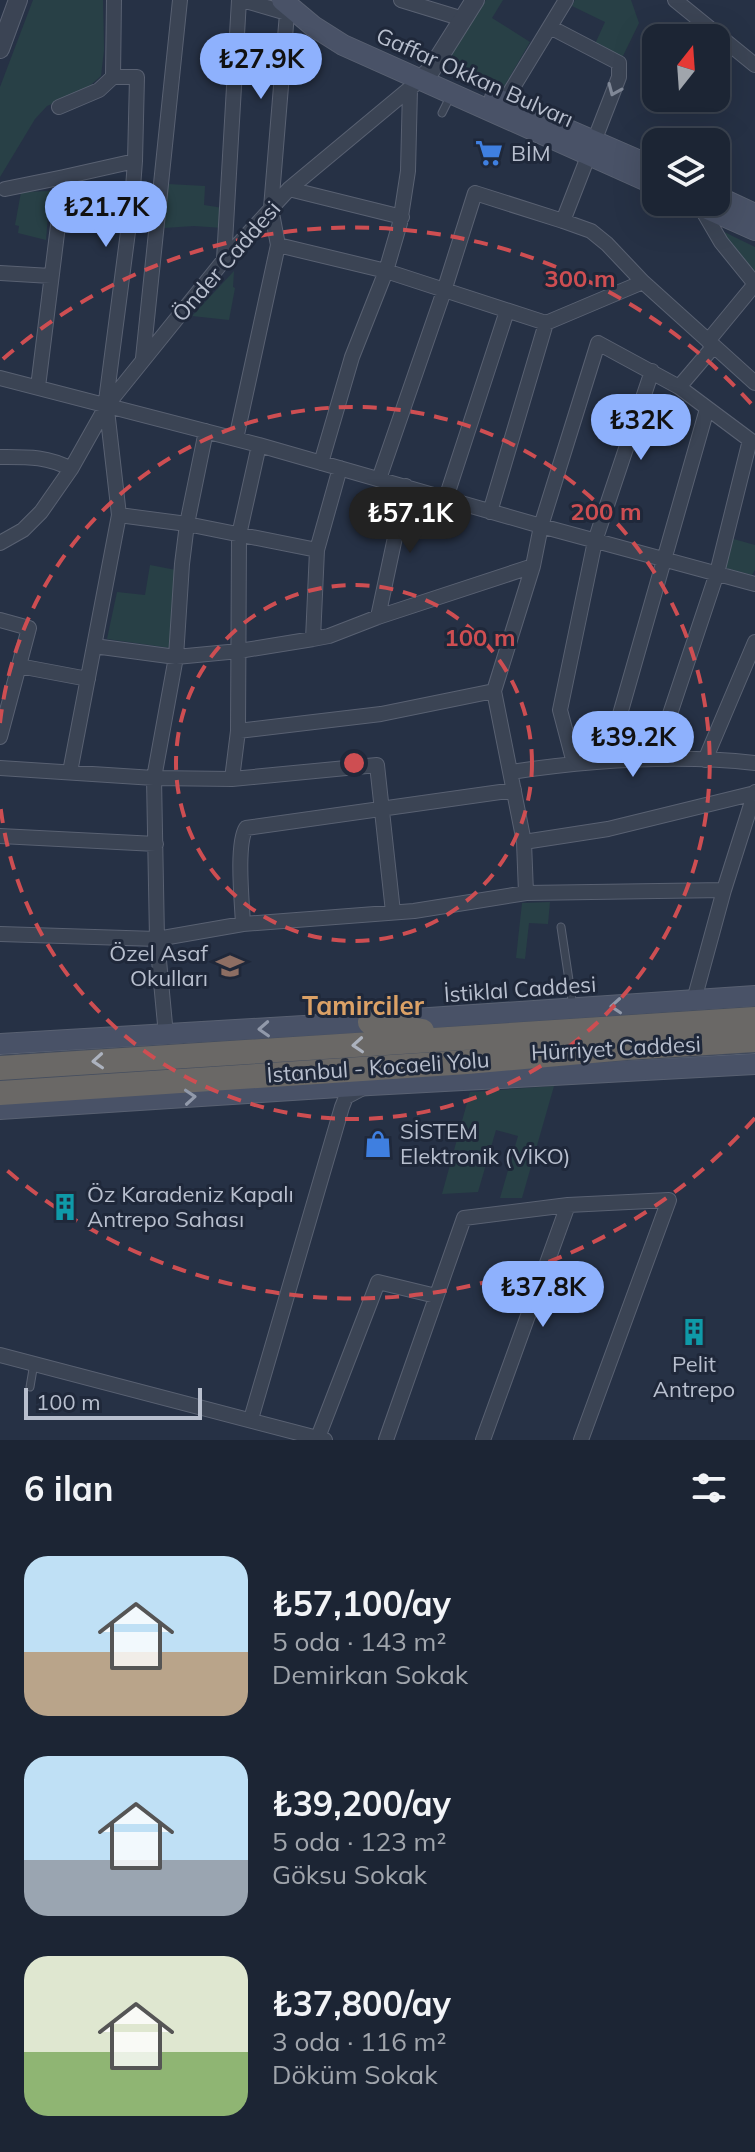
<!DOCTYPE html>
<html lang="tr">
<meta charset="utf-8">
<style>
body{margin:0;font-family:Mulish,sans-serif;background:#293140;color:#f1f3f6;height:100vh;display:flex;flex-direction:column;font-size:30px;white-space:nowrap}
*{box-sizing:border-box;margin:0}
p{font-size:26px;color:#a0a5ac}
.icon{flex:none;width:44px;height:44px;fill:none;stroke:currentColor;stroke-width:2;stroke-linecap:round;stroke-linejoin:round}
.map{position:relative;height:1440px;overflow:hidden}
.drawer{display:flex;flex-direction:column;background:#1c2534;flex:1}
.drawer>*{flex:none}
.needle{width:52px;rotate:17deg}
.buttons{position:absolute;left:642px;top:24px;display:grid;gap:16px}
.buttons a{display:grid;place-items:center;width:88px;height:88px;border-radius:16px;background:#1c2534;box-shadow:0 8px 32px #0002,0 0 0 2px #3a424f;font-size:40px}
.scale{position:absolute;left:24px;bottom:20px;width:178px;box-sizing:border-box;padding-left:8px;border:4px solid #b8bfce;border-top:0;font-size:22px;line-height:28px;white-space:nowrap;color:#b8bfce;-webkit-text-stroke:6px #1f283a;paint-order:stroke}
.price{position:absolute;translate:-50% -68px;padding:0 18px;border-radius:28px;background:#8eb1fd;color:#111;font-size:26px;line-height:52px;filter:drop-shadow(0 2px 4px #0008)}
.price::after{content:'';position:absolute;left:50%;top:48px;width:24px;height:18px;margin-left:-12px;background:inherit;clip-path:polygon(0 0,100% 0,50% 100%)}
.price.current{background:#222;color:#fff}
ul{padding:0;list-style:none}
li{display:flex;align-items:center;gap:24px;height:200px;padding:0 24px}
li span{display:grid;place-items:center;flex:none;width:224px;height:160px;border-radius:24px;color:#555}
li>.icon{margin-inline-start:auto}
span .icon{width:96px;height:96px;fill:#fffc;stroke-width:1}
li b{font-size:34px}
h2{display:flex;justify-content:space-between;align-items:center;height:96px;padding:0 24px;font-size:34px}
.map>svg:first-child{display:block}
.green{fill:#284046}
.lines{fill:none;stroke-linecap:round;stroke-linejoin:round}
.service-casing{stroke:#596172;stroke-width:9}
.minor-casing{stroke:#596172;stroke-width:16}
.tertiary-casing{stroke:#596172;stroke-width:20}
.secondary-casing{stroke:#596172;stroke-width:22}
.trunk-casing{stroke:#454e5f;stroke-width:26}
.service{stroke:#3b4454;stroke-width:7}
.minor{stroke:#3b4454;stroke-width:14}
.tertiary{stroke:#3b4454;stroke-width:18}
.secondary{stroke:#495267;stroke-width:20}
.trunk{stroke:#6a6866;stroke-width:24}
.oneway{stroke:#808897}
.oneway2{stroke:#9199aa}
.oneway3{stroke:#acb2be}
.ring{fill:none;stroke:#ce4e52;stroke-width:4;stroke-dasharray:14 10}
.labels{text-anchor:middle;stroke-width:6;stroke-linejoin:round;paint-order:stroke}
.street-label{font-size:22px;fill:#b8bfce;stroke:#1f283a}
.poi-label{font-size:22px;fill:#b8bfce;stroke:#1f283a;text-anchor:start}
.quarter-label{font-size:26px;font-weight:bold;fill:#dba166;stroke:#1f283a}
.centre{fill:#ce4e52;stroke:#1f283a;stroke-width:4}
.ring-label{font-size:24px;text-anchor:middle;font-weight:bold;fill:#ce4e52;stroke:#1f283a;stroke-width:6;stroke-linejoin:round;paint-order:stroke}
</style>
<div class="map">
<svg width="755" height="1440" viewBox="0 0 755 1440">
<rect width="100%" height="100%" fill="#263145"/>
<path class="green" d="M 33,0 L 103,0 L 104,50 L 101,76 L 86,89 L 47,106 L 35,119 L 0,177 L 0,87 Z
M 486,0 L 503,0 L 492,18 L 530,42 L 502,90 L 457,68 L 453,60 L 452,52 Z
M 575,0 L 631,0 L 639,23 L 622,58 L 595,44 L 605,22 L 572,6 Z
M 168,184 L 205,186 L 204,205 L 223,208 L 223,228 L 194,226 L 164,228 Z
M 50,191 L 46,240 L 18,233 L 19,226 L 15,225 L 21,192 Z
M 718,229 L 755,247 L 755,276 Z
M 234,271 L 233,287 L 235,288 L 229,320 L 192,316 Z
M 730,538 L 755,545 L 755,570 L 752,575 L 722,567 Z
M 150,565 L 176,570 L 170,648 L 107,639 L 117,592 L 145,595 Z
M 550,902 L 548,924 L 529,923 L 525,959 L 516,958 L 522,903 Z
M 554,1086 L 522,1198 L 500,1198 L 518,1136 L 496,1130 L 478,1192 L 442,1194 L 470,1092 Z"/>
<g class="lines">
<g class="service-casing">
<path id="service" d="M 442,113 L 450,97
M 561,927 L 573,1007
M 30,1387 L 34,1363"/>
</g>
<g class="minor-casing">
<path id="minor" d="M 242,0 L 287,13 L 296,13
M 401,0 L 463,19
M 675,0 L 755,65
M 550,27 L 619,63 L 619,77 L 563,221
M 504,102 L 566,0
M 59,107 L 99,90 L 113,77 L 114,0
M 5,189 L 64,177
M 289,189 L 402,217
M 700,206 L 721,242 L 755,284
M 278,245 L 386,271 L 546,323 L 643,282
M 224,260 L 239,0
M 0,273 L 51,276
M 708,341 L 755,284
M 143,358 L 180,0
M 0,378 L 259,445 L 541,526 L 755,584
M 38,387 L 64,177 L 135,161
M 679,387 L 714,346
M 236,439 L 278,245 L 271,208 L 288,1
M 0,457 C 26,457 47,456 71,469
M 321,463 L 352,357 L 386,271 L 400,223 L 408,171 L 410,89
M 379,479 L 444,291 L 475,193 L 563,221 L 591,231 L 607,244 L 643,282 L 755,383
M 446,498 L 507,311
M 490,512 L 546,323
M 119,515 L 187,524 L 317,550
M 0,543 L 23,530 L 41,512 L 71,469 L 107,405 L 224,260 L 289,189 L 420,80
M 378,617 L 406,486
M 0,620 L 29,628 L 0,737
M 313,639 L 317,550 L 340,468
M 94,646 L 176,657 L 239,651 L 313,639 L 329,636 L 378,617 L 533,566
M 19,666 L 88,679
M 238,731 L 381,714 L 494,691
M 607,760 L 707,409
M 705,760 L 755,642
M 574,763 L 560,710 L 595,541 L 652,371
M 0,768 L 154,778 L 232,779 L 377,765 L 393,912
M 70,772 L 119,515 L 106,401 L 132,201 L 135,161 L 137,77 L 113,77
M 511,772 C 592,760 673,754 755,763
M 232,779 L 238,731 L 239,535 L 259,445
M 0,836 L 156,844
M 524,842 L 608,829 L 755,793
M 526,893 L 524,842 L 494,691 L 533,566 L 541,526 L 598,343 L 679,387 L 750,440 L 717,573 L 655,759
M 243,924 C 242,902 236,845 246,828 L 514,790
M 0,934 L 157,939 L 243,924 L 414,911 L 526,893 L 724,890
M 694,1000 L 724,890 L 755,792
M 166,1035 L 157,939 L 154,778 L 176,657 L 182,564 L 187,524 L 206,431
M 0,1355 L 325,1440
M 251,1419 L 342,1107 L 346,1097 L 363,1088
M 317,1440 L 378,1282 L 436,1296
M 386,1440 L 464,1218 L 568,1205 L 669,1200 L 581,1440
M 483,1440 L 568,1205"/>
</g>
<g class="tertiary-casing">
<path id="tertiary" d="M 0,49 L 18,0
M 420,80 L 431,70 L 475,0"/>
</g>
<g class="secondary-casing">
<path id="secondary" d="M 282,0 L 313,26 L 343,45 L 656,185
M 495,98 L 656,168
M 716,196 L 755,214
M 692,202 L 755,230
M 0,1044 L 370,1022 L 755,996
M 0,1109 L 370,1085 L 755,1064"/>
</g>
<g class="trunk-casing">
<path id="trunk" d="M 370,1022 L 422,1031
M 0,1068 L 755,1019
M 0,1093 L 467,1062 L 626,1048 L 755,1040"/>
</g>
<use href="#service" class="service"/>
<use href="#minor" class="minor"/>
<use href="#tertiary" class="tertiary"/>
<use href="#secondary" class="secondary"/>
<use href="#trunk" class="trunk"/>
</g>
<defs><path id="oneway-chevron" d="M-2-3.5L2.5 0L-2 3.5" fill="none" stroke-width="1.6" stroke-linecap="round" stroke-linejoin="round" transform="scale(2)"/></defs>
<use class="oneway" href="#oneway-chevron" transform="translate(614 90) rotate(113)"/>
<g class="oneway2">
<use href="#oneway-chevron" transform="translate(616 1006) rotate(176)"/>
<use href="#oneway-chevron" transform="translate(264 1029) rotate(177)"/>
<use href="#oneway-chevron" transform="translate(190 1097) rotate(-4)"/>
</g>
<g class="oneway3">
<use href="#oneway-chevron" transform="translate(358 1045) rotate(176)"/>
<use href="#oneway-chevron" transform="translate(98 1061) rotate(176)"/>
</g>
<g class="ring">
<circle cx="354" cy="763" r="178"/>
<path d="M0 723A356 356 0 1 1 0 803"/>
<path d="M755 1118A535 535 0 0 1 3 1167M3 359A535 535 0 0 1 755 408"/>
</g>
<defs>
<g id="supermarket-bare" transform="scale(2.16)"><path d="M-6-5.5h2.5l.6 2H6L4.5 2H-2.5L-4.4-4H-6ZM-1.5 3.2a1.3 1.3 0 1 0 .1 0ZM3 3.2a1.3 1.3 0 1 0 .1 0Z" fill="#3f7fe0" stroke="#1f283a" stroke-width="2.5" paint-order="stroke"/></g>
<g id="school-bare" transform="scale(2.16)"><path d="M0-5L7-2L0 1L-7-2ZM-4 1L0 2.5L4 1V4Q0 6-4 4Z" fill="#8d6e63" stroke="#1f283a" stroke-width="2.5" paint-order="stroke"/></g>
<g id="shop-bare" transform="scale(2.16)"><path d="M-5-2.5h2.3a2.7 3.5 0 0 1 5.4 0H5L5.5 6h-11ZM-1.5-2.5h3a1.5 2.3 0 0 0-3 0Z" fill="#3f7fe0" stroke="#1f283a" stroke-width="2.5" paint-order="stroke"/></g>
<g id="building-bare" transform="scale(2.16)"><path d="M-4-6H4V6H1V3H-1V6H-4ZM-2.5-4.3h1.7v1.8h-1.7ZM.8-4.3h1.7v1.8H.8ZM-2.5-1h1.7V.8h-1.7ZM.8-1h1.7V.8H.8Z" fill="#0f9aa8" stroke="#1f283a" stroke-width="2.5" paint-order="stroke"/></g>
</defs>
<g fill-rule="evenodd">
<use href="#supermarket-bare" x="489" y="153"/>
<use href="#school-bare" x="230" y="966"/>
<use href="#shop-bare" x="378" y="1144"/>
<use href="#building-bare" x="65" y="1207"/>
<use href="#building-bare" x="694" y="1332"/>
</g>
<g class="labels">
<g class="street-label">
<text transform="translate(475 77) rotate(24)" y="8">Gaffar Okkan Bulvarı</text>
<text transform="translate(226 261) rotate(-49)" y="8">Önder Caddesi</text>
<text transform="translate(520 989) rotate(-4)" y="8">İstiklal Caddesi</text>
<text transform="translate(616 1048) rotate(-3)" y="8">Hürriyet Caddesi</text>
<text transform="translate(378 1067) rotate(-4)" y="8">İstanbul - Kocaeli Yolu</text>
</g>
<g class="poi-label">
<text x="511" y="161">BİM</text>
<text x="208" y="961" text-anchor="end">Özel Asaf<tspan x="208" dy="25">Okulları</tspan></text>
<text x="400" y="1139">SİSTEM<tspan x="400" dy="25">Elektronik (VİKO)</tspan></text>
<text x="87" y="1202">Öz Karadeniz Kapalı<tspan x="87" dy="25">Antrepo Sahası</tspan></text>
<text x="694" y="1372" text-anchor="middle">Pelit<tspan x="694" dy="25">Antrepo</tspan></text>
</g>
<g class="quarter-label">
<text x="363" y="1015">Tamirciler</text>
</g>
</g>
<circle cx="354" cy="763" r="12" class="centre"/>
<g class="ring-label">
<text x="580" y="287">300 m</text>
<text x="606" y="520">200 m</text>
<text x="480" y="646">100 m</text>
</g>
</svg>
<div class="buttons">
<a><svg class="needle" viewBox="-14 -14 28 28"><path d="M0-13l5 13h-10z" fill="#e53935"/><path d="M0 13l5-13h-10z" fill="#a0a5ac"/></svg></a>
<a><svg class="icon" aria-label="layers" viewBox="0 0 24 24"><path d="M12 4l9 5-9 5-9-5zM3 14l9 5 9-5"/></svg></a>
</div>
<div class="scale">100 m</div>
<b class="price" style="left:261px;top:101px">₺27.9K</b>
<b class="price" style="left:106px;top:249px">₺21.7K</b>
<b class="price" style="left:641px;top:462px">₺32K</b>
<b class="price current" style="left:410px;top:555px">₺57.1K</b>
<b class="price" style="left:633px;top:779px">₺39.2K</b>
<b class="price" style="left:543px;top:1329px">₺37.8K</b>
</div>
<section class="drawer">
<h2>6 ilan<svg class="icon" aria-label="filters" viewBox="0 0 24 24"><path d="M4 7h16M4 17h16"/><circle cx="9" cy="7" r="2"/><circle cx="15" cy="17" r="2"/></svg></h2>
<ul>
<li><span style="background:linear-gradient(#bfe0f5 60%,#b9a48a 0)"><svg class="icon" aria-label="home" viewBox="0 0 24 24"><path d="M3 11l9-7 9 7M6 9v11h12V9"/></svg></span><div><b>₺57,100/ay</b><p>5 oda · 143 m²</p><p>Demirkan Sokak</p></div></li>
<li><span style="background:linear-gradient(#bfe0f5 65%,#9aa5b1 0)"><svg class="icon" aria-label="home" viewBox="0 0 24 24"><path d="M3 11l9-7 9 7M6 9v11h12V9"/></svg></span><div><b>₺39,200/ay</b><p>5 oda · 123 m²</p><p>Göksu Sokak</p></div></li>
<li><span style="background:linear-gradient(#dfe7d0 60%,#8fb573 0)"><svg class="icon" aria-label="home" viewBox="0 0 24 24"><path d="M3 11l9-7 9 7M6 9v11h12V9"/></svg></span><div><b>₺37,800/ay</b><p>3 oda · 116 m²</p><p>Döküm Sokak</p></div></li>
</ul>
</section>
